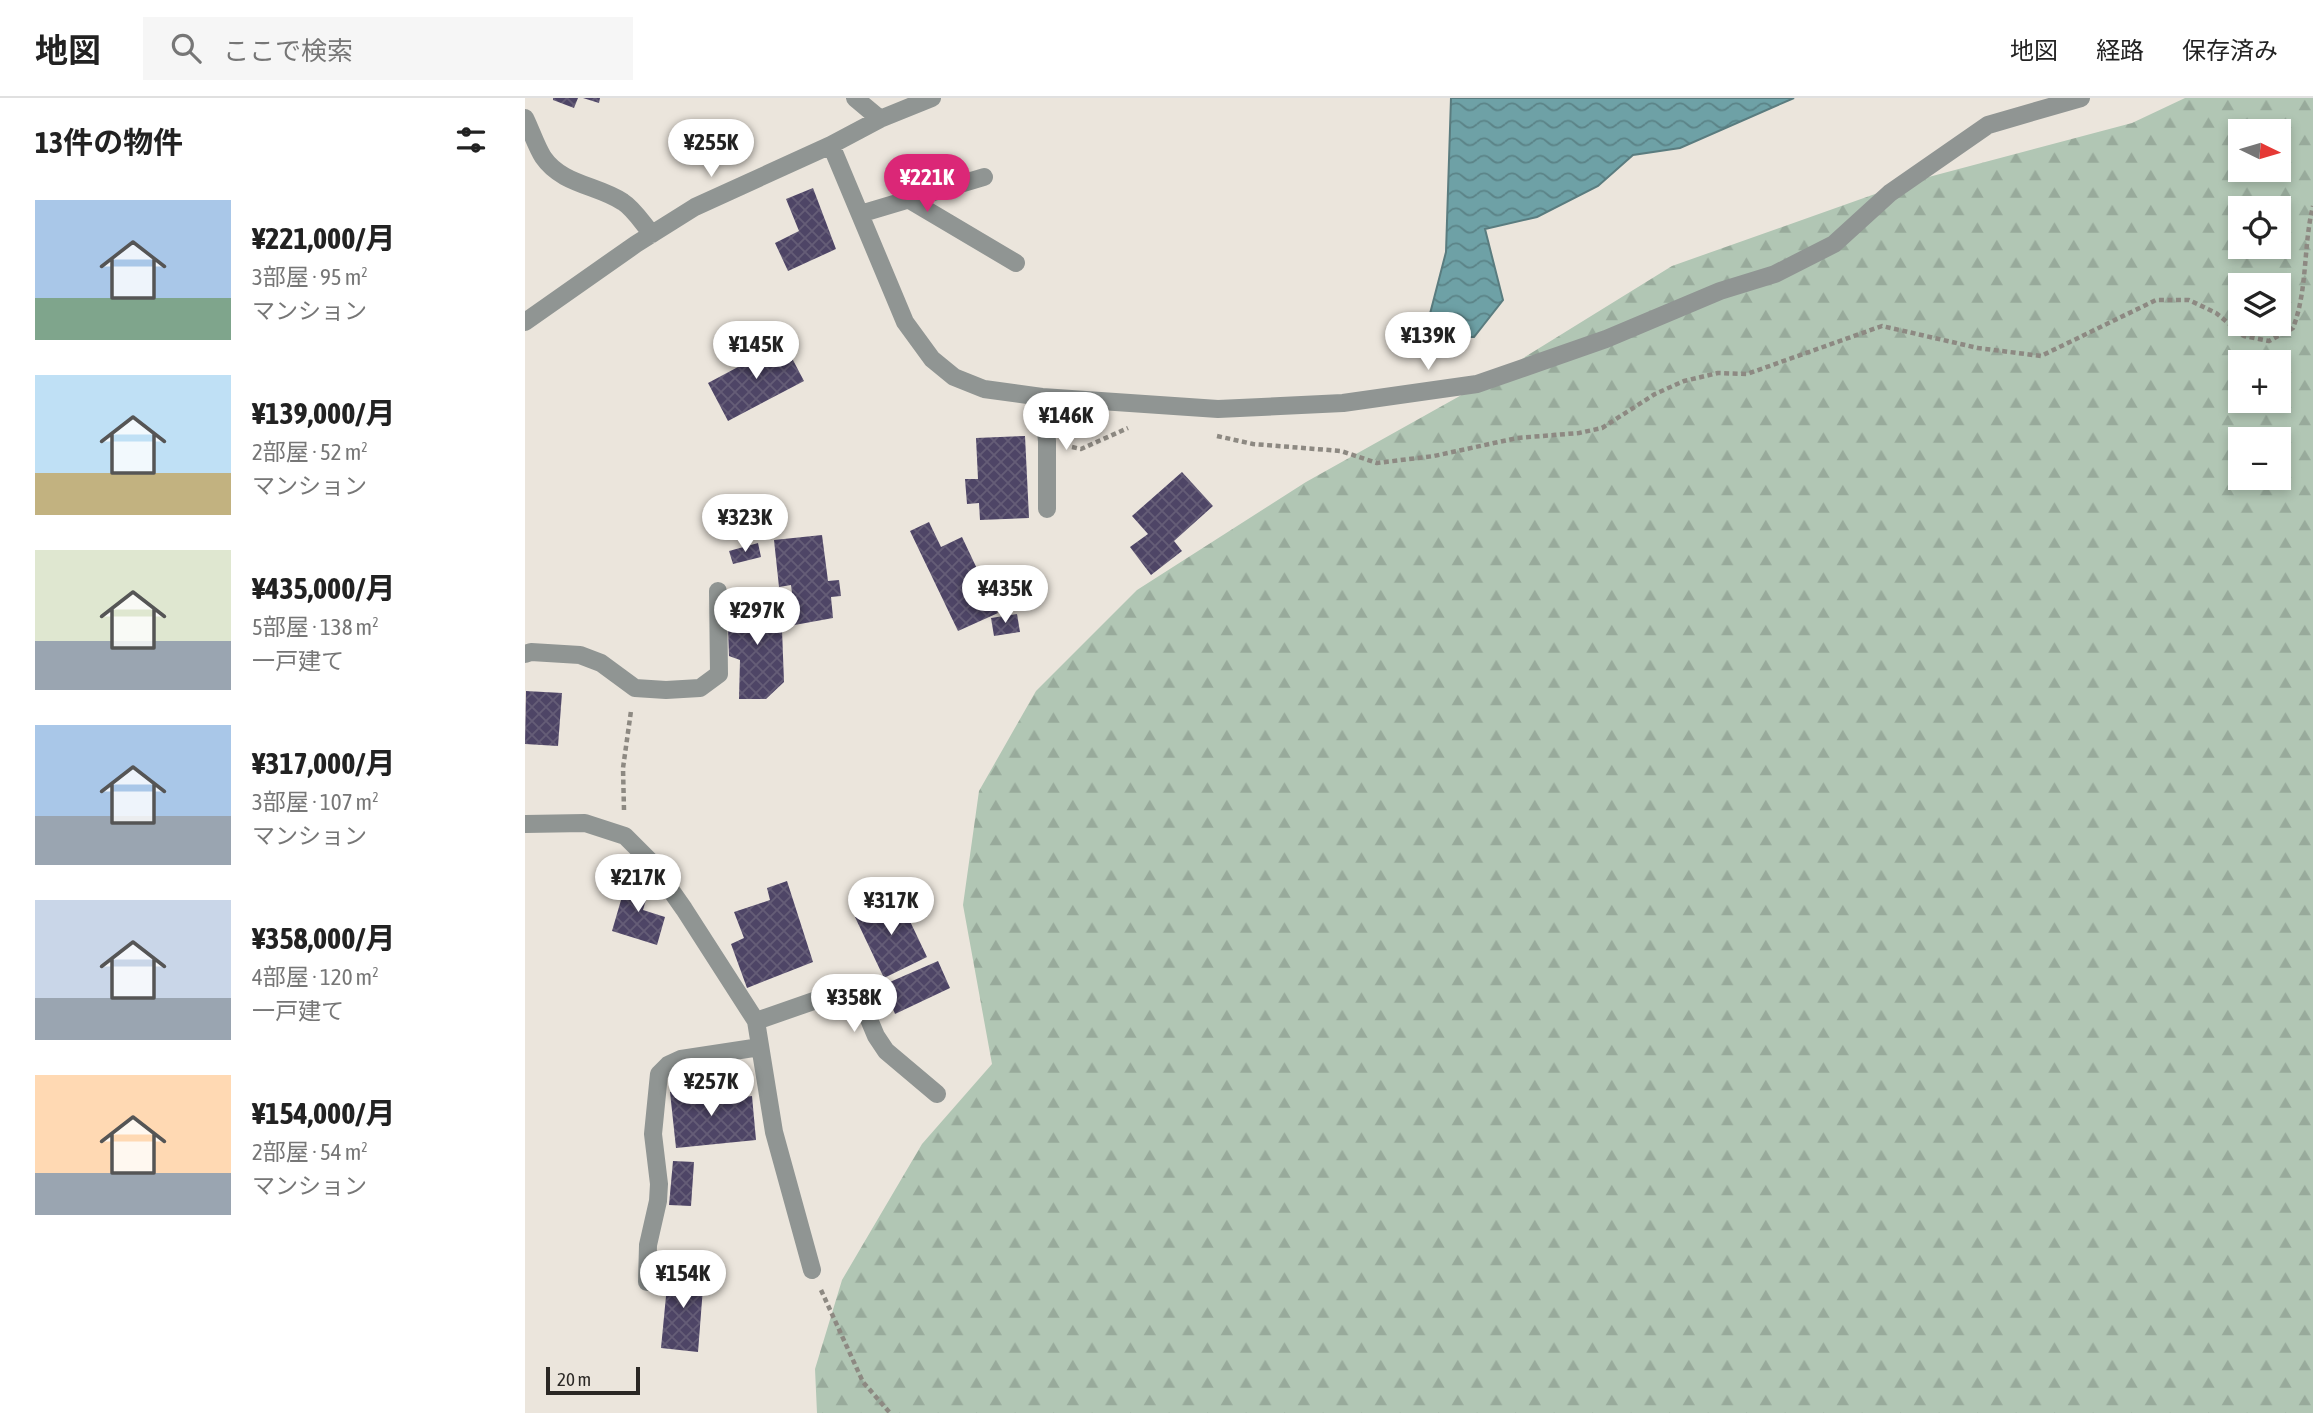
<!DOCTYPE html>
<html lang="ja">
<meta charset="utf-8">
<style>
body{margin:0;font-family:"Asap Condensed","Noto Sans JP",sans-serif;background:#f6f6f6;color:#222;height:100vh;display:flex;flex-direction:column;font-size:26px;white-space:nowrap}
*{box-sizing:border-box;margin:0}
p{font-size:23px;color:#767676}
.icon{flex:none;width:38px;height:38px;fill:none;stroke:currentColor;stroke-width:2;stroke-linecap:round;stroke-linejoin:round}
.map{position:relative;flex:1;overflow:hidden}
.sheet{display:flex;flex-direction:column;background:#fff;width:525px}
.sheet>*{flex:none}
.needle{width:46px;rotate:95deg}
.tools{position:absolute;left:1703px;top:21px;display:grid;gap:14px}
.tools a{display:grid;place-items:center;width:63px;height:63px;border-radius:0px;background:#fff;box-shadow:0 4px 10px #0003;font-size:35px}
.scale{position:absolute;left:21px;bottom:18px;width:94px;box-sizing:border-box;padding-left:7px;border:4px solid #2a2724;border-top:0;font-size:19px;line-height:24px;white-space:nowrap;color:#2a2724;-webkit-text-stroke:5px #ebe5dc;paint-order:stroke}
.price{position:absolute;translate:-50% -60px;padding:0 16px;border-radius:24px;background:#fff;color:#222;font-size:23px;line-height:46px;filter:drop-shadow(0 2px 4px #0008)}
.price::after{content:'';position:absolute;left:50%;top:42px;width:21px;height:16px;margin-left:-10px;background:inherit;clip-path:polygon(0 0,100% 0,50% 100%)}
.price.active{background:#db2777;color:#fff}
ul{padding:0;list-style:none}
li{display:flex;align-items:center;gap:21px;height:175px;padding:0 35px}
li span{display:grid;place-items:center;flex:none;width:196px;height:140px;border-radius:0px;color:#555}
li>.icon{margin-inline-start:auto}
span .icon{width:84px;height:84px;fill:#fffc;stroke-width:1}
li b{font-size:30px}
h2{display:flex;justify-content:space-between;align-items:center;height:84px;padding:0 35px;font-size:30px}
header{display:flex;align-items:center;gap:42px;box-sizing:border-box;height:98px;padding:0 35px;background:#fff;border-bottom:2px solid #e0e0e0}
header strong{font-size:33px}
nav{display:flex;gap:38px;margin-inline-start:auto;font-size:24px}
.search{width:490px;height:63px;background:#f6f6f6;display:flex;align-items:center;gap:18px;box-sizing:border-box;padding:0 24px;border-radius:0px;color:#767676;font-size:26px}
main{display:flex;flex:1;min-height:0}
.map>svg:first-child{display:block}
.forest{fill:url(#forest-firs);fill-rule:evenodd}
.water{fill:url(#water-waves);stroke:#5a7c7f;stroke-width:2}
.building{fill:url(#building-cross-hatch)}
.lines{fill:none;stroke-linecap:round;stroke-linejoin:round}
.path{stroke:#8d8982;stroke-width:4.5;stroke-dasharray:5 3.5;stroke-linecap:butt}
.minor{stroke:#909593;stroke-width:18}
</style>
<header>
<strong>地図</strong>
<div class="search"><svg class="icon" aria-label="search" viewBox="0 0 24 24"><circle cx="10" cy="10" r="6"/><path d="M15 15l6 6"/></svg>ここで検索</div>
<nav><a>地図</a><a>経路</a><a>保存済み</a></nav>
</header>
<main>
<section class="sheet">
<h2>13件の物件<svg class="icon" aria-label="filters" viewBox="0 0 24 24"><path d="M4 7h16M4 17h16"/><circle cx="9" cy="7" r="2"/><circle cx="15" cy="17" r="2"/></svg></h2>
<ul>
<li><span style="background:linear-gradient(#a9c7e8 70%,#7fa58c 0)"><svg class="icon" aria-label="home" viewBox="0 0 24 24"><path d="M3 11l9-7 9 7M6 9v11h12V9"/></svg></span><div><b>¥221,000/月</b><p>3部屋 · 95 m²</p><p>マンション</p></div></li>
<li><span style="background:linear-gradient(#bfe0f5 70%,#c2b280 0)"><svg class="icon" aria-label="home" viewBox="0 0 24 24"><path d="M3 11l9-7 9 7M6 9v11h12V9"/></svg></span><div><b>¥139,000/月</b><p>2部屋 · 52 m²</p><p>マンション</p></div></li>
<li><span style="background:linear-gradient(#dfe7d0 65%,#9aa5b1 0)"><svg class="icon" aria-label="home" viewBox="0 0 24 24"><path d="M3 11l9-7 9 7M6 9v11h12V9"/></svg></span><div><b>¥435,000/月</b><p>5部屋 · 138 m²</p><p>一戸建て</p></div></li>
<li><span style="background:linear-gradient(#a9c7e8 65%,#9aa5b1 0)"><svg class="icon" aria-label="home" viewBox="0 0 24 24"><path d="M3 11l9-7 9 7M6 9v11h12V9"/></svg></span><div><b>¥317,000/月</b><p>3部屋 · 107 m²</p><p>マンション</p></div></li>
<li><span style="background:linear-gradient(#c9d6e8 70%,#9aa5b1 0)"><svg class="icon" aria-label="home" viewBox="0 0 24 24"><path d="M3 11l9-7 9 7M6 9v11h12V9"/></svg></span><div><b>¥358,000/月</b><p>4部屋 · 120 m²</p><p>一戸建て</p></div></li>
<li><span style="background:linear-gradient(#ffd9b3 70%,#9aa5b1 0)"><svg class="icon" aria-label="home" viewBox="0 0 24 24"><path d="M3 11l9-7 9 7M6 9v11h12V9"/></svg></span><div><b>¥154,000/月</b><p>2部屋 · 54 m²</p><p>マンション</p></div></li>
</ul>
</section>
<div class="map">
<svg width="1788" height="1315" viewBox="0 0 1788 1315">
<defs>
<pattern id="forest-firs" width="22" height="20" patternUnits="userSpaceOnUse" patternTransform="scale(1.75)"><rect width="22" height="20" fill="#b1c6b4"/><path d="M5 1l3.5 6h-7zM16 11l3.5 6h-7z" fill="#98aa9b"/></pattern>
<pattern id="water-waves" width="16" height="10" patternUnits="userSpaceOnUse" patternTransform="scale(1.75)"><rect width="16" height="10" fill="#6ea1a6"/><path d="M0 5q4-4 8 0t8 0" fill="none" stroke="#5b8387"/></pattern>
<pattern id="building-cross-hatch" width="8" height="8" patternUnits="userSpaceOnUse" patternTransform="scale(1.75)"><rect width="8" height="8" fill="#4e4566"/><path d="M0 0l8 8M0 8l8-8" fill="none" stroke="#655d77"/></pattern>
</defs>
<rect width="100%" height="100%" fill="#ebe5dc"/>
<path class="forest" d="M 1660,0 L 1788,0 L 1788,1315 L 292,1315 L 290,1271 L 317,1182 L 397,1046 L 467,966 L 438,807 L 454,693 L 511,593 L 612,492 L 781,384 L 958,285 L 1147,168 L 1381,85 L 1607,25 ZM 1715,33 L 1754,33 L 1754,72 L 1715,72 ZM 1715,110 L 1754,110 L 1754,149 L 1715,149 ZM 1715,187 L 1754,187 L 1754,226 L 1715,226 ZM 1715,264 L 1754,264 L 1754,303 L 1715,303 ZM 1715,341 L 1754,341 L 1754,380 L 1715,380 Z"/>
<path class="water" d="M 926,0 L 1269,0 L 1155,50 L 1108,57 L 1073,88 L 1012,119 L 960,131 L 978,202 L 949,239 L 899,239 L 921,154 Z"/>
<path class="building" d="M 28,0 L 53,0 L 49,10 L 28,2 Z
M 58,0 L 75,0 L 74,5 Z
M 288,90 L 311,151 L 263,173 L 250,145 L 274,133 L 261,101 Z
M 259,245 L 279,283 L 203,323 L 183,285 L 213,269 L 210,264 L 235,249 L 239,256 Z
M 500,338 L 504,420 L 455,422 L 454,405 L 442,406 L 440,381 L 453,381 L 451,340 Z
M 657,374 L 688,408 L 649,443 L 657,453 L 626,477 L 605,449 L 623,436 L 607,418 Z
M 404,424 L 416,449 L 437,439 L 473,515 L 433,533 L 385,433 Z
M 297,437 L 303,483 L 314,482 L 316,498 L 306,499 L 308,520 L 264,528 L 261,513 L 269,511 L 266,487 L 254,489 L 249,442 Z
M 233,445 L 236,459 L 208,466 L 204,453 Z
M 202,503 L 256,505 L 259,584 L 241,601 L 214,601 L 215,562 L 204,558 Z
M 492,516 L 495,534 L 469,538 L 466,520 Z
M 1,593 L 37,595 L 33,648 L 0,646 Z
M 103,778 L 126,785 L 118,812 L 140,819 L 132,847 L 87,833 Z
M 262,783 L 288,864 L 222,890 L 206,846 L 219,840 L 209,814 L 245,802 L 242,790 Z
M 373,798 L 402,859 L 359,880 L 330,819 Z
M 413,863 L 425,890 L 370,916 L 358,887 Z
M 194,988 L 195,1002 L 227,998 L 231,1042 L 151,1050 L 145,994 Z
M 148,1063 L 169,1064 L 166,1108 L 144,1107 Z
M 144,1167 L 164,1169 L 163,1176 L 179,1177 L 173,1254 L 136,1250 Z"/>
<g class="lines">
<path class="path" d="M 692,338 L 728,346 L 816,353 L 852,365 L 909,358 L 992,340 L 1054,335 L 1077,330 L 1130,296 L 1159,283 L 1193,275 L 1222,276 L 1357,228 L 1453,250 L 1516,258 L 1631,202 L 1664,202 L 1691,215 L 1719,238 L 1744,243 L 1768,230 C 1783,191 1778,148 1788,108
M 547,349 L 556,351 L 603,330
M 99,712 L 98,670 L 106,613
M 296,1192 L 338,1284 L 365,1315"/>
<path class="minor" d="M 330,0 L 355,21
M 0,20 C 6,32 11,48 18,59 C 37,87 73,87 98,104 C 109,111 118,126 127,136
M 306,47 L 380,224 L 407,261 L 429,279 L 459,291 L 517,299 L 693,311 L 818,305 L 952,286 L 1081,241 L 1195,193 L 1250,176 L 1309,146 L 1365,95 L 1463,27 L 1556,0
M 383,101 L 491,165
M 335,116 L 459,79
M 0,224 L 111,146 L 170,109 L 306,47 L 355,21 L 407,0
M 517,299 L 522,343 L 522,411
M 0,556 L 6,554 L 55,557 L 76,565 L 110,590 L 141,592 L 175,590 L 194,576 L 193,493
M 0,726 L 60,725 L 100,738 L 126,764 L 159,811 L 231,923 L 249,1034 L 287,1172
M 231,923 L 303,898 L 317,899 L 331,905 L 343,919 L 351,938 L 361,953 L 412,996
M 122,1184 L 123,1147 L 133,1103 L 134,1086 L 128,1036 L 134,976 L 143,967 L 156,961 L 235,949"/>
</g>
</svg>
<div class="tools">
<a><svg class="needle" viewBox="-14 -14 28 28"><path d="M0-13l5 13h-10z" fill="#e53935"/><path d="M0 13l5-13h-10z" fill="#767676"/></svg></a>
<a><svg class="icon" aria-label="locate" viewBox="0 0 24 24"><circle cx="12" cy="12" r="6"/><path d="M12 2v4M12 18v4M2 12h4M18 12h4"/></svg></a>
<a><svg class="icon" aria-label="layers" viewBox="0 0 24 24"><path d="M12 4l9 5-9 5-9-5zM3 14l9 5 9-5"/></svg></a>
<a>+</a>
<a>−</a>
</div>
<div class="scale">20 m</div>
<b class="price" style="left:186px;top:81px">¥255K</b>
<b class="price active" style="left:402px;top:116px">¥221K</b>
<b class="price" style="left:903px;top:274px">¥139K</b>
<b class="price" style="left:231px;top:283px">¥145K</b>
<b class="price" style="left:541px;top:354px">¥146K</b>
<b class="price" style="left:220px;top:456px">¥323K</b>
<b class="price" style="left:480px;top:527px">¥435K</b>
<b class="price" style="left:232px;top:549px">¥297K</b>
<b class="price" style="left:113px;top:816px">¥217K</b>
<b class="price" style="left:366px;top:839px">¥317K</b>
<b class="price" style="left:329px;top:936px">¥358K</b>
<b class="price" style="left:186px;top:1020px">¥257K</b>
<b class="price" style="left:158px;top:1212px">¥154K</b>
</div>
</main>
